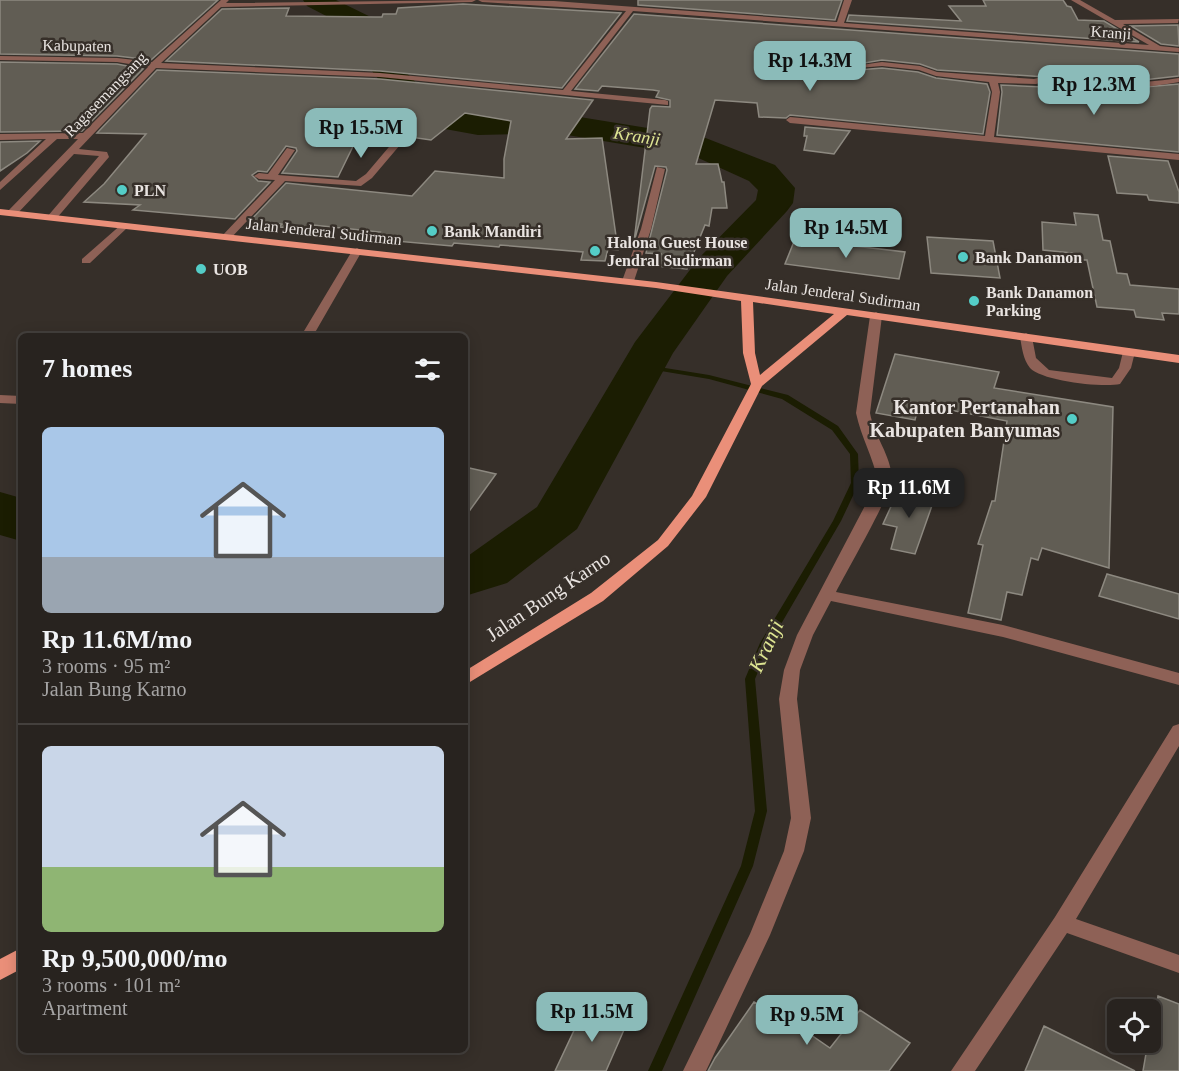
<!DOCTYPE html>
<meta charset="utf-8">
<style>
body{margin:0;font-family:"Times New Roman",serif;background:#342f2c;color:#f1f3f6;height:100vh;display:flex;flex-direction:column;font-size:22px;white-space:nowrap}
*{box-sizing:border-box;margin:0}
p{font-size:20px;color:#a5a4a4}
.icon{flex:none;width:33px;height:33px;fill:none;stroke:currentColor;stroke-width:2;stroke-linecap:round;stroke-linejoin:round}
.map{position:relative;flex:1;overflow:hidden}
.sheet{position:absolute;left:18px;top:333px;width:450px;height:720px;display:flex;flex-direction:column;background:#28231f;border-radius:9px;box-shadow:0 3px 15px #0003,0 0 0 2px #44403d}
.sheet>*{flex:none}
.controls{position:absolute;left:1107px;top:999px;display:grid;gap:12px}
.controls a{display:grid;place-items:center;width:54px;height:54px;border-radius:9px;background:#28231f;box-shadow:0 3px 15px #0003,0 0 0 2px #44403d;font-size:30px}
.price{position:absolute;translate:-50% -51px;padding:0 14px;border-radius:12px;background:#8bbbb9;color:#111;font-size:20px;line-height:39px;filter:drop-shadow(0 2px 3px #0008)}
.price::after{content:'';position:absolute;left:50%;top:36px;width:18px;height:14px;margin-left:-9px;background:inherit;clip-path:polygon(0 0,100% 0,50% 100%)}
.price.on{background:#222;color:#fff}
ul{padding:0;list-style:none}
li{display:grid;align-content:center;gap:12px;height:318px;padding:0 24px}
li+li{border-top:2px solid #44403d}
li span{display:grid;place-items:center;height:186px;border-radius:9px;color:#555}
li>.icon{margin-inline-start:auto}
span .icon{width:108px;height:108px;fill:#fffc;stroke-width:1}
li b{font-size:26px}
h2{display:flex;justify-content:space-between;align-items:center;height:72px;padding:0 24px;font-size:26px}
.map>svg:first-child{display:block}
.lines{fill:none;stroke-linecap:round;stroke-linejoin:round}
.stream{fill:#1b1d02;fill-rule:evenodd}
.river{fill:#1b1d02;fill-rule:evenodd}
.building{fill:#615d54;stroke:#8d8980;stroke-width:1.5}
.minor{fill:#8e6156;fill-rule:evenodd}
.major{fill:#ea8f79;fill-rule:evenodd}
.poi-dot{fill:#54cdc7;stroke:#362f29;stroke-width:2}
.labels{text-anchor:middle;stroke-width:5;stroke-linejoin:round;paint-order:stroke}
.far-street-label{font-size:16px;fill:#e9e4e1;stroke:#362f29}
.far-poi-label{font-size:16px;font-weight:bold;fill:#e9e4e1;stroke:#362f29;text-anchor:start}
.far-water-label{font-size:18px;font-style:italic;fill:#dee592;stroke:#362f29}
.poi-label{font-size:20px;font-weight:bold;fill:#e9e4e1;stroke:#362f29;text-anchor:end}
.street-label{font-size:20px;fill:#e9e4e1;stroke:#362f29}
.water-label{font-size:21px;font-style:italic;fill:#dee592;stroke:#362f29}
</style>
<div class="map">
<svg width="1179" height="1071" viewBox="0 0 1179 1071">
<rect width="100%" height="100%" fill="#362f29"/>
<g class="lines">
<path class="stream" d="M 640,364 L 709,375 L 788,395 L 838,426 L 858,454 L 859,483 L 841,521 L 770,643 L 755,679 L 767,811 L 753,866 L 662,1071 L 648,1071 L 741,866 L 755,811 L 745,679 L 760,643 L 833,521 L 851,483 L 850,454 L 832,430 L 782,399 L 709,379 L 643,368 L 640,368 Z"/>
<path class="river" d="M 303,0 L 336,0 L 381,22 L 399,65 L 436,103 L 454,111 L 478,115 L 555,113 L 703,137 L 775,165 L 795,188 L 793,203 L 787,211 L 727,276 L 673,353 L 577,529 L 507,583 L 465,596 L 465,558 L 537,507 L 635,342 L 699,258 L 756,200 L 758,190 L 749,181 L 694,156 L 555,133 L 478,135 L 434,127 L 414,117 L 374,74 L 370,68 L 359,33 L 307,6 Z
M 0,492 L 21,498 L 21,541 L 0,535 Z"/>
</g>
<path class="building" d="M 0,0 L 218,0 L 151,60 L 117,56 L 0,54 Z
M 638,0 L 842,0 L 835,20 L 638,5 Z
M 983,0 L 1063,0 L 1067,6 L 1071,7 L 1078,20 L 1104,21 L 1139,42 L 847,21 L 849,15 L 961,21 L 949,6 L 986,6 Z
M 463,4 L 621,13 L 562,88 L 380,71 L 166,61 L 222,9 L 289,8 L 286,16 L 375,17 L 382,17 L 383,14 L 396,14 L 398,8 Z
M 634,14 L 1179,54 L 1179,76 L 1143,80 L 1092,80 L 937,70 L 920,64 L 882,60 L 852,65 L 853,68 L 858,70 L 882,68 L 918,72 L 936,78 L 987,84 L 990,92 L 983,134 L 790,115 L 786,118 L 759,117 L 757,103 L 715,100 L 696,164 L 718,164 L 722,182 L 724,182 L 727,208 L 712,208 L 709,226 L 705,225 L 687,269 L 656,266 L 661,254 L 646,253 L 667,170 L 666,167 L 655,166 L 634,242 L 650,109 L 652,106 L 670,107 L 670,100 L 656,97 L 659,91 L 653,90 L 602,86 L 598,91 L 575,89 Z
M 1178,25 L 1179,46 L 1161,44 L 1131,26 Z
M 0,62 L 117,64 L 143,69 L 82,131 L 0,132 Z
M 157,70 L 380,79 L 593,100 L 566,139 L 602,138 L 618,250 L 608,249 L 605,261 L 581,260 L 583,252 L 500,245 L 499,247 L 454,243 L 452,246 L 395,241 L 399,237 L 378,234 L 380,232 L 313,225 L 309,229 L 279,227 L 282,224 L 250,221 L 286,183 L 412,196 L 435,171 L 504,178 L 504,159 L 511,121 L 465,113 L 431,140 L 361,130 L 338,177 L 282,173 L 297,151 L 296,148 L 286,146 L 267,172 L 258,171 L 252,175 L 258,181 L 270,182 L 235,219 L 133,210 L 140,205 L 84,202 L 104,184 L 146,134 L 97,133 Z
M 1179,84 L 1179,152 L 997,135 L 1002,92 L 1001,85 L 1110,90 Z
M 805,127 L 850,131 L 834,154 L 804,150 L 807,136 L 804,136 Z
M 40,141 L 27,153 L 0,171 L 0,142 Z
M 1108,156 L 1168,161 L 1179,192 L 1179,203 L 1149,200 L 1147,195 L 1117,193 Z
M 1074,213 L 1098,215 L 1103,240 L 1110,241 L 1117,273 L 1127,274 L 1130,285 L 1179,289 L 1179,314 L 1162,313 L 1164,320 L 1136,317 L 1134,310 L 1097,307 L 1087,260 L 1082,260 L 1081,254 L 1043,250 L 1042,222 L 1076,225 Z
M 927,237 L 993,241 L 1000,278 L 931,273 Z
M 795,239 L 905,252 L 899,279 L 785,264 Z
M 895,354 L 999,372 L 994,388 L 1113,407 L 1109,568 L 1042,548 L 1038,560 L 1031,558 L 1022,595 L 1007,592 L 1001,620 L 968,613 L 983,545 L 978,544 L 992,501 L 995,501 L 1007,421 L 919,404 L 915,420 L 876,413 Z
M 465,467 L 496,474 L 465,517 Z
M 899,489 L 935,497 L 915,554 L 891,549 L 897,527 L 883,524 Z
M 1107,574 L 1179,594 L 1179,619 L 1099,596 Z
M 1158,996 L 1179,1004 L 1179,1071 L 1143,1071 L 1148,1042 L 1150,1042 Z
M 754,1002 L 795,1024 L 830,1048 L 860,1010 L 910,1043 L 889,1071 L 708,1071 L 715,1058 Z
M 585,1007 L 627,1023 L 606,1071 L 555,1071 Z
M 1044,1026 L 1135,1071 L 1025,1071 Z"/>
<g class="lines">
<path class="minor" d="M 221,0 L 229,0 L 226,3 L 476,0 L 472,2 L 221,7 L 161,63 L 380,73 L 563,90 L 626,11 L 482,2 L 478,0 L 554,1 L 837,22 L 844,0 L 852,0 L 844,23 L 1149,45 L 1071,0 L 1080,0 L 1115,20 L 1179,19 L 1178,23 L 1123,24 L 1160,46 L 1179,48 L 1179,52 L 633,11 L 571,91 L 665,100 L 668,101 L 668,105 L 380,77 L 156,68 L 79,149 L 107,152 L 109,157 L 56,219 L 47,217 L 99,156 L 74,154 L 16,215 L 8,215 L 8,211 L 78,139 L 57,139 L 0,190 L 0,182 L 46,139 L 0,140 L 0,134 L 83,133 L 148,67 L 117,62 L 0,60 L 0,56 L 117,58 L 152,62 Z
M 882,62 L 920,66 L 937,72 L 1034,79 L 1038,78 C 1088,83 1129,86 1179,78 L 1179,82 C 1129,91 1090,88 1040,83 L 1036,84 L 998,83 L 1000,92 L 994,137 L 1179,154 L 1179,160 L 790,123 L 786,120 L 790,117 L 985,136 L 992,92 L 989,82 L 936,76 L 919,70 L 882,66 L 858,68 L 854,66 Z
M 397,140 L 402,143 L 400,145 L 372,178 L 361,186 L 285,181 L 230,239 L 226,240 L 221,237 L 275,180 L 259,179 L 254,176 L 259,173 L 268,174 L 287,148 L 295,150 L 278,175 L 356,181 L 366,174 L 394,141 Z
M 657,167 L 665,169 L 651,229 L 634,281 L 632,283 L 624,283 L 622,281 L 641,229 Z
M 123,223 L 128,226 L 127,228 L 90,263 L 82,263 L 82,259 Z
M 357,248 L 362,251 L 313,336 L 301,336 L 352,251 Z
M 876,312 L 882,316 L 870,413 C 874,436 891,455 892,479 C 892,493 845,574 836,592 L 1003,625 L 1179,673 L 1179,685 L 1003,637 L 831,601 L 813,635 L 800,670 L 797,699 L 811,818 L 804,851 L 770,935 L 706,1071 L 683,1071 L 750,934 L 784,851 L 791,818 L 779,699 L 784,670 L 797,635 L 878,481 C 873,457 861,437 856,413 L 870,316 Z
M 1026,333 L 1032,337 L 1036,358 L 1049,370 L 1112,378 L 1119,368 L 1123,352 L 1129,348 L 1135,352 L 1131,368 L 1120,384 C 1103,388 1042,381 1030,368 C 1023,359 1022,348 1020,337 Z
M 0,395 L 21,396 L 21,404 L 0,403 Z
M 1179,724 L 1179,746 L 1076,919 L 1179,955 L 1179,973 L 1067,933 L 975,1071 L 951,1071 L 1055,917 L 1173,726 Z"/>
<path class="major" d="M 0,209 L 656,282 L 1179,355 L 1179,363 L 847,315 L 762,386 L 706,497 L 668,546 L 603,601 L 465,685 L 465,671 L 591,593 L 658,540 L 692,496 L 751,384 L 743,353 L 741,301 L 656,288 L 0,215 ZM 753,302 L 834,314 L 760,375 L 755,353 Z
M 21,948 L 21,969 L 0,980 L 0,959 Z"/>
</g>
<g class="poi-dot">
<circle cx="122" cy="190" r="6"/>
<circle cx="432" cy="231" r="6"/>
<circle cx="595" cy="251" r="6"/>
<circle cx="963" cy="257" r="6"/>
<circle cx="201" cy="269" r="6"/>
<circle cx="974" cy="301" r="6"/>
<circle cx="1072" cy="419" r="6"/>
</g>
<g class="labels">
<g class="far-street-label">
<text transform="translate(1111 32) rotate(4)" y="6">Kranji</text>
<text transform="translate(77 45) rotate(1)" y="6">Kabupaten</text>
<text transform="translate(105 94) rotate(-46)" y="6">Ragasemangsang</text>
<text transform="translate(324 231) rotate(6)" y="6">Jalan Jenderal Sudirman</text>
<text transform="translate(843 294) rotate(8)" y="6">Jalan Jenderal Sudirman</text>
</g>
<g class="far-poi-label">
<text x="134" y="196">PLN</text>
<text x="444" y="237">Bank Mandiri</text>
<text x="607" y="248">Halona Guest House<tspan x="607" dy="18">Jendral Sudirman</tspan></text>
<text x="975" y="263">Bank Danamon</text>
<text x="213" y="275">UOB</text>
<text x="986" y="298">Bank Danamon<tspan x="986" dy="18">Parking</tspan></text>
</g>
<g class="far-water-label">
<text transform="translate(637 136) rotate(9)" y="6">Kranji</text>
</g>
<g class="poi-label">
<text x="1060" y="414">Kantor Pertanahan<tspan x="1060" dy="23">Kabupaten Banyumas</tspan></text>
</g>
<g class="street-label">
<text transform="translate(548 596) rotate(-34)" y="7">Jalan Bung Karno</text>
</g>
<g class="water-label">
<text transform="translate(766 646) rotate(-65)" y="7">Kranji</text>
</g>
</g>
</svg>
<div class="controls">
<a><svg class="icon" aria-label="locate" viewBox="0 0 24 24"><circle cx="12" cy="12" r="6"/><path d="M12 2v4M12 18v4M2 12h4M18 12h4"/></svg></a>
</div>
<b class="price" style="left:810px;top:92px">Rp 14.3M</b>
<b class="price" style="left:1094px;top:116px">Rp 12.3M</b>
<b class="price" style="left:361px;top:159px">Rp 15.5M</b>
<b class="price" style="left:846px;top:259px">Rp 14.5M</b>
<b class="price on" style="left:909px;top:519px">Rp 11.6M</b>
<b class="price" style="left:592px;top:1043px">Rp 11.5M</b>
<b class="price" style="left:807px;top:1046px">Rp 9.5M</b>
<section class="sheet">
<h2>7 homes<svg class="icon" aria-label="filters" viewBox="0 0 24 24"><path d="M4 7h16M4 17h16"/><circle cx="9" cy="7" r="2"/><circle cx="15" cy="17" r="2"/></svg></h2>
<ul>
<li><span style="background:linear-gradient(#a9c7e8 70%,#9aa5b1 0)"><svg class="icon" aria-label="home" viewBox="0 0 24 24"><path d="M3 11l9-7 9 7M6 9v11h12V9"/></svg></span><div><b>Rp 11.6M/mo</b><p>3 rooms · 95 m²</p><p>Jalan Bung Karno</p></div></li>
<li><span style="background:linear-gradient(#c9d6e8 65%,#8fb573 0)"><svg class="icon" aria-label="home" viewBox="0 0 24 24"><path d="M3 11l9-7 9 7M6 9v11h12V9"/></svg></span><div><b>Rp 9,500,000/mo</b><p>3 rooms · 101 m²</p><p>Apartment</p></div></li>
</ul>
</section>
</div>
